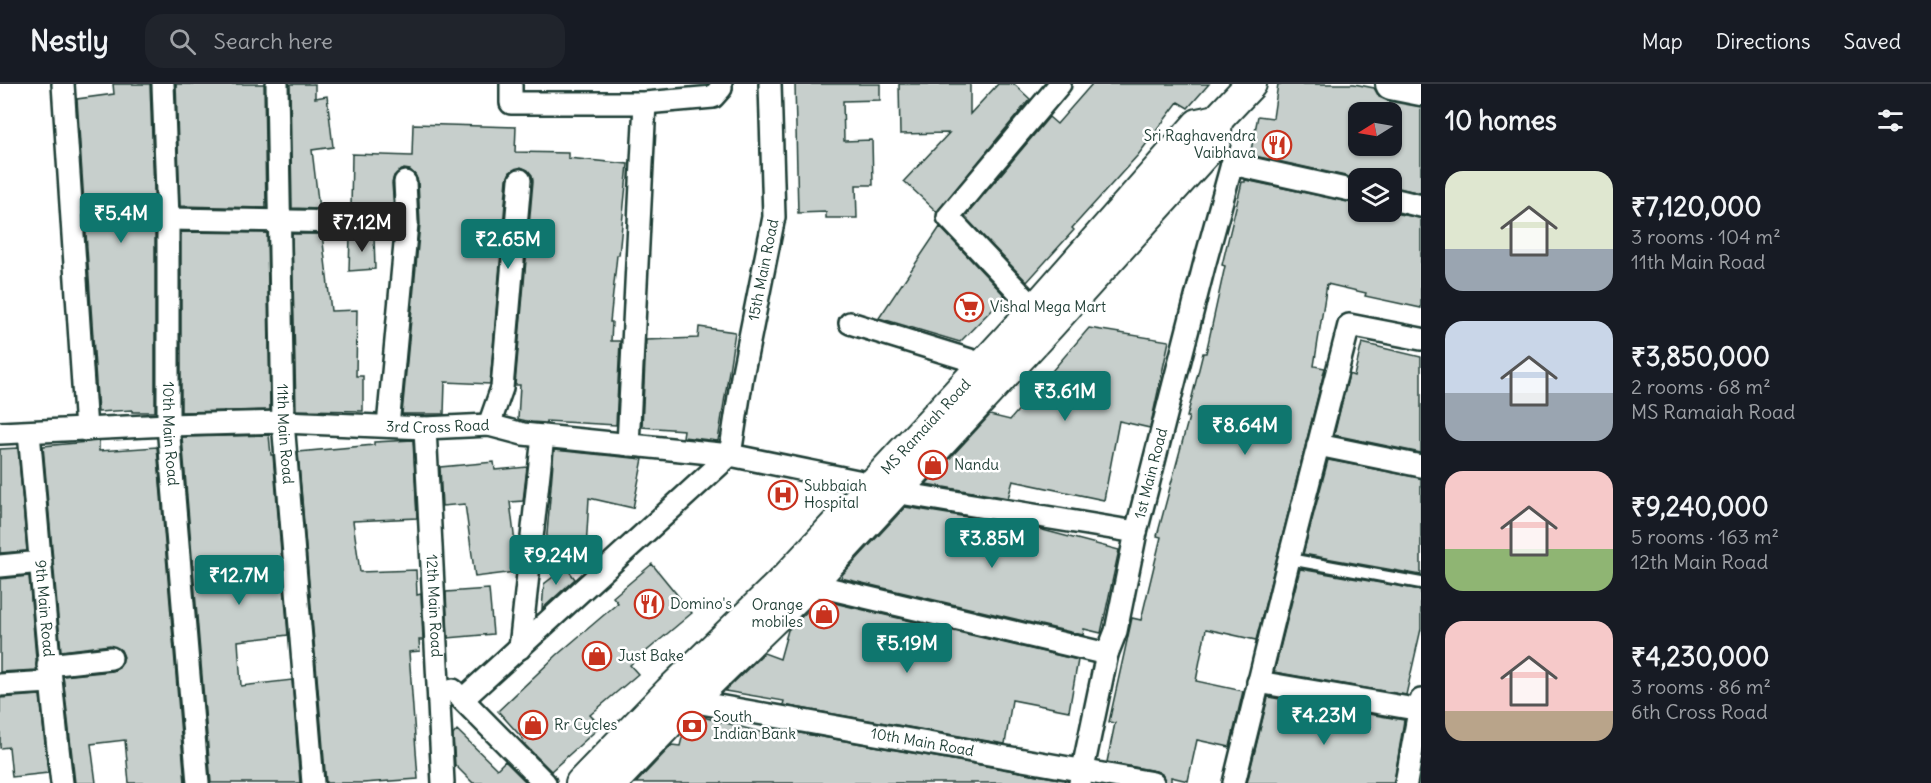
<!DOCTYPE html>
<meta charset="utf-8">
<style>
body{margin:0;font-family:Delius,sans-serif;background:#20242c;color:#f1f3f6;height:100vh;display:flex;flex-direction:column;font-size:22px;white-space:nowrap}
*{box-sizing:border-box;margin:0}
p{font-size:20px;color:#9ea1a6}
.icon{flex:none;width:33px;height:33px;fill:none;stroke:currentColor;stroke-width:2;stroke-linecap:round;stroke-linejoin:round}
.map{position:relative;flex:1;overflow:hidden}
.details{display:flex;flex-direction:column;background:#171b24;width:510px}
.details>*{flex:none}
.needle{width:39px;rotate:259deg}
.buttons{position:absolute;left:1348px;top:18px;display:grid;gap:12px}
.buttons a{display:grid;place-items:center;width:54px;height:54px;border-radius:12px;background:#171b24;box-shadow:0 2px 4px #0004;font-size:30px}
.price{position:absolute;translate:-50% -51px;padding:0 14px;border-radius:6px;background:#0f766e;color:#fff;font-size:20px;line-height:39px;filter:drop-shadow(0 2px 3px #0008)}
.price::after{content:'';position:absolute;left:50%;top:36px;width:18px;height:14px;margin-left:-9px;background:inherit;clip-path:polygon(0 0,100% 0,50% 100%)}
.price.selected{background:#222;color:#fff}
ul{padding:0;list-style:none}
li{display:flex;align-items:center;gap:18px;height:150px;padding:0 24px}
li span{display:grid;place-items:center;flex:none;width:168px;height:120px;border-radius:18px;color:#555}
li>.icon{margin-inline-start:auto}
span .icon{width:72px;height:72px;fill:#fffc;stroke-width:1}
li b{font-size:26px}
h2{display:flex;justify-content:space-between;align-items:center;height:72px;padding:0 24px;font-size:26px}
header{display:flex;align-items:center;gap:36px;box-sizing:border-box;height:84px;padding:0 30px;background:#171b24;border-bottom:2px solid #363941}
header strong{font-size:28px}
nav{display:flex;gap:33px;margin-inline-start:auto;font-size:21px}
.search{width:420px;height:54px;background:#20242c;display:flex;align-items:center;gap:15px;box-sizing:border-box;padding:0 21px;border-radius:18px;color:#9ea1a6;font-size:22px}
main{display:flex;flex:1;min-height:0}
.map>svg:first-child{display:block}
.building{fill:#c7cfcc;stroke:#1f3d34;stroke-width:1.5;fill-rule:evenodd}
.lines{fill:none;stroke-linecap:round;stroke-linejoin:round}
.lane-casing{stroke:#1f3d34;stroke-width:15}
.street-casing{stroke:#1f3d34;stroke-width:26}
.secondary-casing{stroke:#1f3d34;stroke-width:34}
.lane{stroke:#fff;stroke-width:10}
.street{stroke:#fff;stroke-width:21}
.secondary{stroke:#fff;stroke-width:30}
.labels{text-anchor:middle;stroke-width:5;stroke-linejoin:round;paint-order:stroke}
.poi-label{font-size:15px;fill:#1f3d34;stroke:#fff;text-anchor:start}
.street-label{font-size:15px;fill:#1f3d34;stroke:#fff}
</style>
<header>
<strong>Nestly</strong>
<div class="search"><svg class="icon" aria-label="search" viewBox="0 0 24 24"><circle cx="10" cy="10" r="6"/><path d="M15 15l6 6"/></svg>Search here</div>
<nav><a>Map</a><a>Directions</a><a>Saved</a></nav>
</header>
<main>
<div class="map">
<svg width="1421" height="699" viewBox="0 0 1421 699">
<rect width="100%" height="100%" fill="#fff"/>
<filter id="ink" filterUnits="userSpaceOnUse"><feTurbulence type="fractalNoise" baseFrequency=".0167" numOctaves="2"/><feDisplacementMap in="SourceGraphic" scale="12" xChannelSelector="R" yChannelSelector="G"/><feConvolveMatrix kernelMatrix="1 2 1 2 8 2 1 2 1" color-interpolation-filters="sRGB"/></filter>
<g filter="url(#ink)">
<path class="building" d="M 113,0 L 150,0 L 155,135 L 155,328 L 132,328 L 132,326 L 98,328 L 77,15 L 114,10 Z
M 176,0 L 264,0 L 266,124 L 180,122 Z
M 290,0 L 315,0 L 315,14 L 327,12 L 333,63 L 312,66 L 319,125 L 292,124 Z
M 795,0 L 880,0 L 880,16 L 843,17 L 844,57 L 872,56 L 873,101 L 856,101 L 857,134 L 826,134 L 826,128 L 798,129 Z
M 899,0 L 970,0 L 970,30 L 998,0 L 1014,0 L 1030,15 L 937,128 L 904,97 L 949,49 L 900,50 Z
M 1092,0 L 1209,0 L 1188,24 L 1178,18 L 1138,71 L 1072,144 L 1074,146 L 1027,198 L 965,133 L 1049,33 L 1057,40 Z
M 1278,0 L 1354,0 L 1374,4 L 1379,13 L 1388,17 L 1421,23 L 1421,109 L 1392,103 L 1392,94 L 1359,95 L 1250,71 L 1258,32 L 1273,34 ZM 1359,28 L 1392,28 L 1392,62 L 1359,62 Z
M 413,40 L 516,43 L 515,68 L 568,69 L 568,74 L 628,80 L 619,171 L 617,171 L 610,238 L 612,238 L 611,257 L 620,257 L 616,341 L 546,337 L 546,339 L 531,338 L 518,335 L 520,301 L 515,301 L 533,97 L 532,91 L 528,86 L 521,83 L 510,88 L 507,95 L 490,300 L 445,298 L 444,330 L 402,330 L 420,140 L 418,97 L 415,91 L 410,86 L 404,85 L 394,92 L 392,99 L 394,126 L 351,125 L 352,70 L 412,72 Z
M 1245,96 L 1359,120 L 1359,128 L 1389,128 L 1421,134 L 1421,224 L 1365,212 L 1366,209 L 1327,200 L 1314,282 L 1325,284 L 1256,556 L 1206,545 L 1196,597 L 1243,607 L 1230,663 L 1197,656 L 1188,697 L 1171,693 L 1171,699 L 1165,699 L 1162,690 L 1156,687 L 1107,678 L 1115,639 L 1109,638 L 1132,534 L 1141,536 L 1161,453 L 1157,452 L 1189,333 L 1187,333 L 1203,269 L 1206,269 L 1225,182 L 1222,181 L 1242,98 L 1245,98 Z
M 940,143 L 1005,212 L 960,258 L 879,234 Z
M 181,148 L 267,149 L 270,326 L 181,328 Z
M 292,150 L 322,150 L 331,227 L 357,226 L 356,292 L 363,292 L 363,327 L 296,326 Z
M 350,151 L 374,151 L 375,185 L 349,187 Z
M 699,243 L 735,248 L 718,357 L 683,353 L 684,346 L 642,343 L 646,256 L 698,254 Z
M 1089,244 L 1169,257 L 1150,344 L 1119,337 L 1104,416 L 1013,397 L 1008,414 L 926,400 L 990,331 L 1010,336 Z
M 1362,259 L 1421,273 L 1421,369 L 1334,351 L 1349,290 L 1354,292 Z
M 269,351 L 271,371 L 273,371 L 288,551 L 238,557 L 241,602 L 292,596 L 300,699 L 211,699 L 182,353 Z
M 413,356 L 417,434 L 353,437 L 360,488 L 416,486 L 417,511 L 421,510 L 423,556 L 419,556 L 420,567 L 409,568 L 418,695 L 363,699 L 326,699 L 298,368 L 374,361 L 374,358 Z
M 99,357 L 99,367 L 157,363 L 185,699 L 129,699 L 125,656 L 91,660 L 96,699 L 75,699 L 63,592 L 113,587 L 119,584 L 124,573 L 121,566 L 110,561 L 61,567 L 43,362 Z
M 18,364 L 27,467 L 0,469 L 0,365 Z
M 554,366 L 643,375 L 633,424 L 589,414 L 586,465 L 546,462 Z
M 1328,376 L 1421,394 L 1421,491 L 1303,470 Z
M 494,378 L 495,386 L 527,383 L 523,417 L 510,418 L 517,475 L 515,488 L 475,493 L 465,420 L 442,422 L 440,383 Z
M 905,423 L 1035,444 L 1119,466 L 1101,549 L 1084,545 L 1083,551 L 841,494 L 842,491 Z
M 652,480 L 692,529 L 630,581 L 638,590 L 590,631 L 601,642 L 551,687 L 522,658 L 524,656 L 498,627 L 557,571 L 618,519 L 613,513 Z
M 566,483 L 575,495 L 542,525 L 544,500 Z
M 1300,485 L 1421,506 L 1421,545 L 1406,611 L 1274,588 Z
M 29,492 L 37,586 L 0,588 L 0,495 Z
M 489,505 L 493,550 L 448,554 L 446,508 Z
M 834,519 L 1078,576 L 1069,627 L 1012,616 L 1005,660 L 783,621 L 784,617 L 725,607 L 764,569 L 780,575 L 788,546 L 814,521 L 833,525 Z
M 40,611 L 48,689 L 12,693 L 9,663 L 0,664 L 0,614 Z
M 1268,613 L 1404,636 L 1394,699 L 1247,699 Z
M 699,632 L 776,652 L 777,645 L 1065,696 L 1064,699 L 636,699 L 672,661 L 680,662 L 683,650 Z
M 457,646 L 497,685 L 505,677 L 527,699 L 473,699 L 455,681 L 453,651 Z"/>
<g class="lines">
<g class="lane-casing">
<path id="lane" d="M 1289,475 L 1421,499"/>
</g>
<g class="street-casing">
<g id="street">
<path d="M 63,0 L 86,346"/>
<path id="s1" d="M 163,0 L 168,135 L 168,341 L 198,699"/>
<path id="s2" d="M 277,0 L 283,338 L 313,699"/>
<path d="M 511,0 L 511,19 L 645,19 L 713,13 L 721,4 L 721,0"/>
<path d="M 1232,80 L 1359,108"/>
<path d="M 1392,115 L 1421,122"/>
<path d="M 168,135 L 407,139"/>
<path d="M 1035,225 L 948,133 L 1060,0"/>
<path d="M 850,239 L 983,280"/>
<path d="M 489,341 L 502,304 L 520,96"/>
<path d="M 388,342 L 407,139 L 405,98"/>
<path id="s3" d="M 425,344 L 443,699"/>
<path id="s4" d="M 0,349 L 168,341 L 283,338 L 425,344 L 489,341 L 523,350 L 730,371 L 872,400"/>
<path id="s5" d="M 29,349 C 40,466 48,583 62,699"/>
<path d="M 628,361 L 645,19"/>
<path d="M 1318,361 L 1421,382"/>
<path id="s6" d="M 730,371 L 742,293 L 774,133 L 770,0"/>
<path d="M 894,408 L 1136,448"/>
<path d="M 0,482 L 41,478"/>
<path d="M 810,500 L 1107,570"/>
<path d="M 520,564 L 543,352"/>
<path d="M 48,581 L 111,574"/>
<path d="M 1258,598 L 1421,626"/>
<path d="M 0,601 L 50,598"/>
<path d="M 453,606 L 545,699"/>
<path d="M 463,615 L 730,371"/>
<path id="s7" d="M 690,617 L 1153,699"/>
<path id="s8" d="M 1080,699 L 1107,570 L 1116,547 L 1136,448 L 1204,182 L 1232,80"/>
<path d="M 1234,699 L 1289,475 L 1349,241 L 1421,255"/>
<path d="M 1406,699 L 1421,616"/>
</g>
</g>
<g class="secondary-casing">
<g id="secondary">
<path d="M 1391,0 L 1421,6"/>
<path id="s9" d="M 581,699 L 669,608 L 788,492 L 1035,225 L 1198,40 L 1217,36 L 1251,0"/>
<path d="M 612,699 L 690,617 L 810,500 L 1051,240 L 1215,58 L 1217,36"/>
</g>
</g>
<use href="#lane" class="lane"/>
<use href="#street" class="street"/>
<use href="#secondary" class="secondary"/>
</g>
</g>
<defs>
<g id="restaurant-ring" transform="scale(1.5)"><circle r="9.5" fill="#fff" stroke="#c8321e" stroke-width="1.5"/><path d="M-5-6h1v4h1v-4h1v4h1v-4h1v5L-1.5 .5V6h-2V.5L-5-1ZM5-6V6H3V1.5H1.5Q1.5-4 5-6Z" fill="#c8321e"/></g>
<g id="supermarket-ring" transform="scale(1.5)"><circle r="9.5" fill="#fff" stroke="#c8321e" stroke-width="1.5"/><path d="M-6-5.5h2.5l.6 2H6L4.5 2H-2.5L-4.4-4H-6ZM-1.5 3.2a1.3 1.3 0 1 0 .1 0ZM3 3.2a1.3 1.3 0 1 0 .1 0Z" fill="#c8321e"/></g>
<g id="shop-ring" transform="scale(1.5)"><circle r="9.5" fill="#fff" stroke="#c8321e" stroke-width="1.5"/><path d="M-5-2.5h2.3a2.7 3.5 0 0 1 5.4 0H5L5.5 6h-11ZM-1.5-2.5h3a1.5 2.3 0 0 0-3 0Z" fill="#c8321e"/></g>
<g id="hospital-ring" transform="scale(1.5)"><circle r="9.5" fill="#fff" stroke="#c8321e" stroke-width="1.5"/><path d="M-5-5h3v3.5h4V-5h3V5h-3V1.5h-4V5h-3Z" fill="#c8321e"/></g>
<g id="bank-ring" transform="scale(1.5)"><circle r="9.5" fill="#fff" stroke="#c8321e" stroke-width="1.5"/><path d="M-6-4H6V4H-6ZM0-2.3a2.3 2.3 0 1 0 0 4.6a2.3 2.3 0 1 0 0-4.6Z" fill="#c8321e"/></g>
</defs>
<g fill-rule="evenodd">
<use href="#restaurant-ring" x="1277" y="61"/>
<use href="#supermarket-ring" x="969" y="223"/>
<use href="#shop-ring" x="933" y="381"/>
<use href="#hospital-ring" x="783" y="411"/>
<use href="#restaurant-ring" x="649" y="520"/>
<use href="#shop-ring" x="824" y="530"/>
<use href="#shop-ring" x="597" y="572"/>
<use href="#shop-ring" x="533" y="641"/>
<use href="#bank-ring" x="692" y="642"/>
</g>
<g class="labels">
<g class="poi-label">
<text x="1256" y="57" text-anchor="end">Sri Raghavendra<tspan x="1256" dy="17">Vaibhava</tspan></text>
<text x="990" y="228">Vishal Mega Mart</text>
<text x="954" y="386">Nandu</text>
<text x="804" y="407">Subbaiah<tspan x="804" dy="17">Hospital</tspan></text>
<text x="670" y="525">Domino's</text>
<text x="803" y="526" text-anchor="end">Orange<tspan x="803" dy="17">mobiles</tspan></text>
<text x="618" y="577">Just Bake</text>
<text x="713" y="638">South<tspan x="713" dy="17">Indian Bank</tspan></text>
<text x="554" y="646">Rr Cycles</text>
</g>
<g class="street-label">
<text dy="5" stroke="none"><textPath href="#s6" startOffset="188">15th Main Road</textPath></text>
<text dy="5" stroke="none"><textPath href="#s9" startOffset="496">MS Ramaiah Road</textPath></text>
<text dy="5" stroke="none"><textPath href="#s4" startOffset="438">3rd Cross Road</textPath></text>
<text dy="5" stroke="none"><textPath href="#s1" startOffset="350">10th Main Road</textPath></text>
<text dy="5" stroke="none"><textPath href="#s2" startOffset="350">11th Main Road</textPath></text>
<text dy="5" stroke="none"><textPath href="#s8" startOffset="318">1st Main Road</textPath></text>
<text dy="5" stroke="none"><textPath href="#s3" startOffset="178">12th Main Road</textPath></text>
<text dy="5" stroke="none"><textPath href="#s5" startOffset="176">9th Main Road</textPath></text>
<text dy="5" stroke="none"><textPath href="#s7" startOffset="236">10th Main Road</textPath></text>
</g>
</g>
</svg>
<div class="buttons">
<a><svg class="needle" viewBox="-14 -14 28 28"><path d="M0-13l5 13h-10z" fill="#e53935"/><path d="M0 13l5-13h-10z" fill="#9ea1a6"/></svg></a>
<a><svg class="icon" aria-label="layers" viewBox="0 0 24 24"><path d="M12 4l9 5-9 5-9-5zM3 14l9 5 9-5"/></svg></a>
</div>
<b class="price" style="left:121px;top:160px">₹5.4M</b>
<b class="price selected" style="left:362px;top:169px">₹7.12M</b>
<b class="price" style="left:508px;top:186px">₹2.65M</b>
<b class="price" style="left:1065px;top:338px">₹3.61M</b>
<b class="price" style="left:1245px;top:372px">₹8.64M</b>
<b class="price" style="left:992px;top:485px">₹3.85M</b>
<b class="price" style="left:556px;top:502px">₹9.24M</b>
<b class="price" style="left:239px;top:522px">₹12.7M</b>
<b class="price" style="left:907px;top:590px">₹5.19M</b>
<b class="price" style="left:1324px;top:662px">₹4.23M</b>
</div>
<section class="details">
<h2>10 homes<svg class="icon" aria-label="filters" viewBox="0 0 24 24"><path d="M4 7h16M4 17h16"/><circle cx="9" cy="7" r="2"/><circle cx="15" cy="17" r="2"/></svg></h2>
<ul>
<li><span style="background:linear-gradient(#dfe7d0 65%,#9aa5b1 0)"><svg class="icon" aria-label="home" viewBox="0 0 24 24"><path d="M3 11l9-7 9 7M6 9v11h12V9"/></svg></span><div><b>₹7,120,000</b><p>3 rooms · 104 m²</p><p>11th Main Road</p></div></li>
<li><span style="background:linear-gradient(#c9d6e8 60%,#9aa5b1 0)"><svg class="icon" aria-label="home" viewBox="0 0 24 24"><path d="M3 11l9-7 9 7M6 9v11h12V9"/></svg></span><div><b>₹3,850,000</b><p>2 rooms · 68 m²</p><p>MS Ramaiah Road</p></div></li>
<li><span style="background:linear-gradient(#f6c9c9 65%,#8fb573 0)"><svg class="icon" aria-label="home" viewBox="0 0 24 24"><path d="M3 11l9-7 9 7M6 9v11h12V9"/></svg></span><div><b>₹9,240,000</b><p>5 rooms · 163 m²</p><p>12th Main Road</p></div></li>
<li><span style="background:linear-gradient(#f6c9c9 75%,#b9a48a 0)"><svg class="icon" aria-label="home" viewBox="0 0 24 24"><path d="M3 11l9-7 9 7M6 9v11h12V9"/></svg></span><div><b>₹4,230,000</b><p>3 rooms · 86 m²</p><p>6th Cross Road</p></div></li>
</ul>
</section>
</main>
